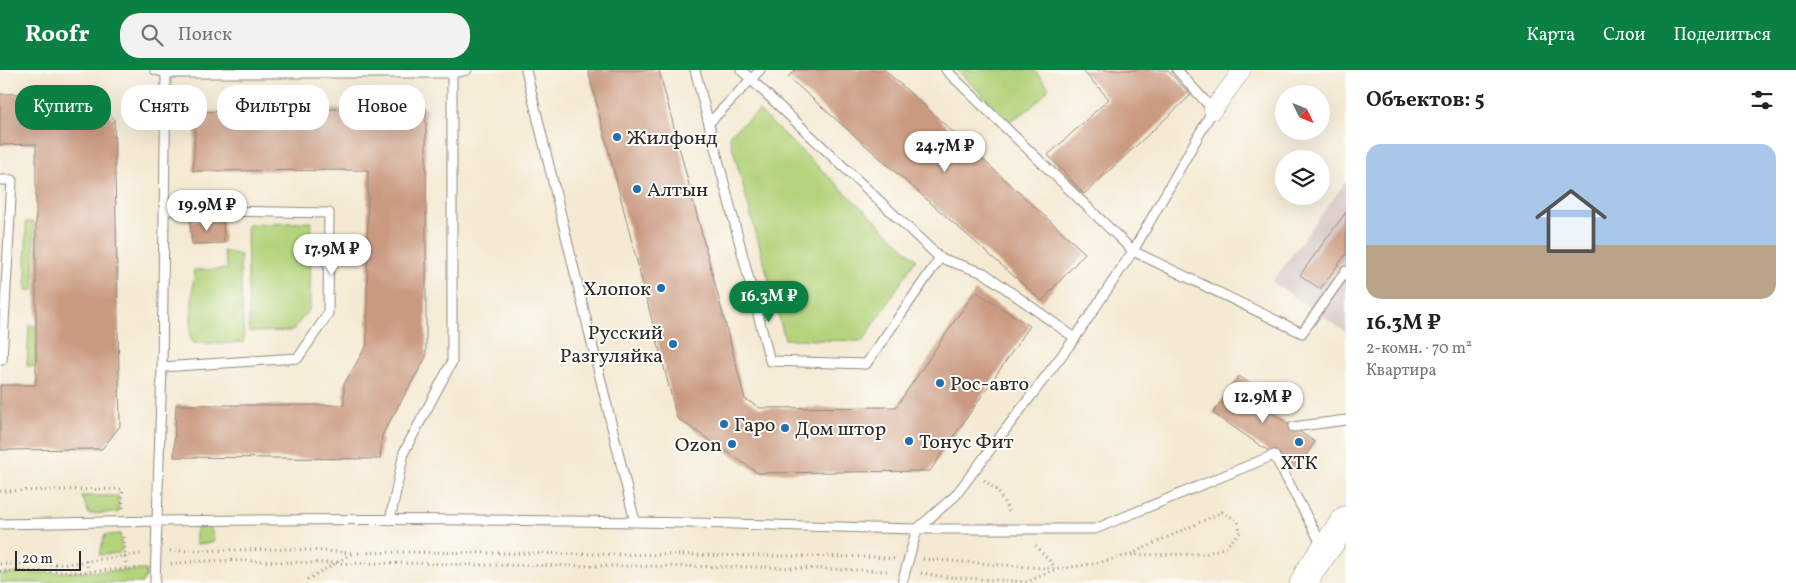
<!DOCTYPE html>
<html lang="ru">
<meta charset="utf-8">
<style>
body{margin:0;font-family:Vollkorn,serif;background:#f2f2f2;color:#202124;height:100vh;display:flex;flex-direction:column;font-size:19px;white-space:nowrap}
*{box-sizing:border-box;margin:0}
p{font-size:16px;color:#757577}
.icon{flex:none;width:28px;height:28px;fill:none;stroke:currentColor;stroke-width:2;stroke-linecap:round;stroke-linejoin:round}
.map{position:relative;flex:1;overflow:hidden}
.side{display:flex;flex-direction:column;background:#fff;width:450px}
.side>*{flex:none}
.hud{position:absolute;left:15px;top:15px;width:475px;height:45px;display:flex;gap:10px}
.needle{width:32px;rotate:133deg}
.controls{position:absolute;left:1275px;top:15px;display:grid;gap:10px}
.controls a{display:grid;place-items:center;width:55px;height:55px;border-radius:50%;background:#fff;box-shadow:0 5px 20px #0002;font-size:25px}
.scale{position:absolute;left:15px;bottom:12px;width:66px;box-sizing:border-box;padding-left:5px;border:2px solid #2b2b2b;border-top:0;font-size:14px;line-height:18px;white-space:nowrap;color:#2b2b2b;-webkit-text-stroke:4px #fdfcf7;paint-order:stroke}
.price{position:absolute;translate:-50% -42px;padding:0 11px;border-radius:18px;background:#fff;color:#222;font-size:16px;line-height:32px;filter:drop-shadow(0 1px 2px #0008)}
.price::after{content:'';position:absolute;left:50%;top:30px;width:15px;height:11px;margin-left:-8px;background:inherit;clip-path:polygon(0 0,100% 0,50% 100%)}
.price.current{background:#0b8043;color:#fff}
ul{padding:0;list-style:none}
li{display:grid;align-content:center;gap:10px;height:265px;padding:0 20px}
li+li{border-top:1px solid #e0e0e0}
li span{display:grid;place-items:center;height:155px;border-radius:15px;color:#555}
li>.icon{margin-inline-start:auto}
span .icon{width:90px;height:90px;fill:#fffc;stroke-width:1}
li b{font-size:21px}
h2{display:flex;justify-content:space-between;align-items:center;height:60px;padding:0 20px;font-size:21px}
.pill{padding:0 18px;border-radius:20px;background:#fff;box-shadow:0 5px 20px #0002;font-size:18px;line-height:45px}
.pill.current{background:#0b8043;color:#fff}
header{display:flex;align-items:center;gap:30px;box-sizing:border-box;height:70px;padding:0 25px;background:#0b8043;color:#fff}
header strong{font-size:24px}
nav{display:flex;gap:28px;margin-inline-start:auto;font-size:18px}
.search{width:350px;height:45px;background:#f2f2f2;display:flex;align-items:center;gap:12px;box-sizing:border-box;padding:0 18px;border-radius:20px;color:#757577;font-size:19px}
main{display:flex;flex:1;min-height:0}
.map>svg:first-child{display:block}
.industrial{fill:#d1bfbe}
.green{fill:#b3d37b;stroke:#6f7f53}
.building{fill:#ca9a80}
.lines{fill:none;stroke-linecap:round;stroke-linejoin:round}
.lane-casing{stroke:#908a7e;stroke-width:11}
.street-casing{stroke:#908a7e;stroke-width:19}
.primary-casing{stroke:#908a7e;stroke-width:29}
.path{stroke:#908a7e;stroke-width:3;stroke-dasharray:1 4;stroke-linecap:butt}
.lane{stroke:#fff;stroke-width:9}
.street{stroke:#fff;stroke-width:18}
.primary{stroke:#fff;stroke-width:28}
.poi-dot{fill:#1f6fb2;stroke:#fdfcf7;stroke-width:2}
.labels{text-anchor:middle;stroke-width:4;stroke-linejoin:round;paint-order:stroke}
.poi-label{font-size:20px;fill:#2b2b2b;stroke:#fdfcf7;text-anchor:start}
</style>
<header>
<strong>Roofr</strong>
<div class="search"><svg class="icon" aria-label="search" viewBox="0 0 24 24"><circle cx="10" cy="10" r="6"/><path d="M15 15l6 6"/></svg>Поиск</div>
<nav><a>Карта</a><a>Слои</a><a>Поделиться</a></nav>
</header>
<main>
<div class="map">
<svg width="1346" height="513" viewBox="0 0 1346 513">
<rect width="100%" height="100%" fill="#fdfcf7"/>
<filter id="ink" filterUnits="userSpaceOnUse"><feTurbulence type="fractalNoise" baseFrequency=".02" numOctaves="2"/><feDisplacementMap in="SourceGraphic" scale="10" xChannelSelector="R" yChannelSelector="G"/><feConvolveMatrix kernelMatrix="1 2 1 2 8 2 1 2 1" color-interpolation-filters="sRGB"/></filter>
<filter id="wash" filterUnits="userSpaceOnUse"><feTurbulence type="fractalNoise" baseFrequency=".0096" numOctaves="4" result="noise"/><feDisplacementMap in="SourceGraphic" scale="20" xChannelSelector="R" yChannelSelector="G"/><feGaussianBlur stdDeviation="1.12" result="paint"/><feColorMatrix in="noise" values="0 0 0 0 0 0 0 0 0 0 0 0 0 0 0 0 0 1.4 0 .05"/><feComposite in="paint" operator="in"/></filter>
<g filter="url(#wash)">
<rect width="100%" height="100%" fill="#f4e9d2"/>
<path class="industrial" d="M 1346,111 L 1346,262 L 1272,212 Z"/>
<path class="green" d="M 957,0 L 1034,0 L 1049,17 C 1040,32 1024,44 1009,51 Z
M 759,41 L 916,189 L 863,271 L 785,269 L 729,65 Z
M 26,152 L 34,152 L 34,220 L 26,220 Z
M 311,152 L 310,238 L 292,261 L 249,262 L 247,155 Z
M 223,181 L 241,185 L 240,197 L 244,272 L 219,274 L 193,273 L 190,267 L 194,200 L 228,199 Z
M 29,255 L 37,256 L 35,296 L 27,296 Z
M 82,426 L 118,426 L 119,442 L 89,444 Z
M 210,455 L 214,469 L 212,473 L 196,474 L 196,456 Z
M 120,464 L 122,480 L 119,483 L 99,485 L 105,465 Z
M 146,500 L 146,506 L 142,513 L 0,513 L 0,504 Z"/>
<g id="blocks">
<path class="building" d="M 588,0 L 659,0 L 745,329 L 760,338 L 896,337 L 975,221 L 1030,256 L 930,401 L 758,403 L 677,348 Z
M 795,0 L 885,0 L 1085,183 L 1042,231 L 788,7 Z
M 1082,0 L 1167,0 L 1191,25 L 1084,124 L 1048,85 L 1109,29 Z
M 93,23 L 114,49 L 120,356 L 102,379 L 0,380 L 0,315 L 36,315 L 36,74 L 0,75 L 0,24 Z
M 426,37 L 426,287 L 382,365 L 380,389 L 174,387 L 176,335 L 344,335 L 344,314 L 367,275 L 368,100 L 193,101 L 196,42 Z
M 1346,142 L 1346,184 L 1320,219 L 1300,205 Z
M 223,150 L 224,173 L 192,174 L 190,151 Z
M 1239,306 L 1268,326 L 1261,336 L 1315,372 L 1296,400 L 1213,343 Z"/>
</g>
</g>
<g filter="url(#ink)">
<use href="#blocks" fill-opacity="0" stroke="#908a7e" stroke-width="1"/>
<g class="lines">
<g class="lane-casing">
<path id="lane" d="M 155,0 L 166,3
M 526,0 L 635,452
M 695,0 L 770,291 L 866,294 L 940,188 L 741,0
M 946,0 L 1133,181 L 1302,263 L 1346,201
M 709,53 L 760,0
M 0,110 L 12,110 L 2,290 L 0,290
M 940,188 L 984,203 L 1075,268
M 162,297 L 298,288 L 328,244 L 329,143 L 164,140
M 1293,357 L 1346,350
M 390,450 L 404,382 L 452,292 L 452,3
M 0,454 C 212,449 424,448 636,452 C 729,453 823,457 917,459 L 955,426 L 1075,268 L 1133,181 L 1213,40 L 1177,0
M 155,513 L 162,297 L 166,3 L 452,3 L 467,0
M 902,513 L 917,459 L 1095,459 L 1274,385 L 1323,477"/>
</g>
<g class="street-casing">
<path id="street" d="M 1213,40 L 1242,0"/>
</g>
<g class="primary-casing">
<path id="primary" d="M 1304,513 L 1310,501 L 1346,450"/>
</g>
<path class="path" d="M 984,410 L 998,421 L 1010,444
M 0,421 L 122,419 L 123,438
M 124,467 L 126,499
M 170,481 L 291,479 L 353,483 L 308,509 L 307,513
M 353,483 L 403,482 L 874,487 L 895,489
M 923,489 L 1057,499 L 1093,494 L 1129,485 L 1222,442 L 1238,451 L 1240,462 L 1226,477 L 1205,484 L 1129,485
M 86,491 L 88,501
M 0,494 L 66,494 L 141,484
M 171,494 C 224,487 276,493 328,493 C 377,494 425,492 474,495 L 764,497 L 890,501
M 0,501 L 82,502 L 140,498
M 921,503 L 947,507 L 1027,512 L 1057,499 L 1034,474"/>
<use href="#lane" class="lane"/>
<use href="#street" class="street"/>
<use href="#primary" class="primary"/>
</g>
</g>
<g class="poi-dot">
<circle cx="617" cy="67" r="5"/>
<circle cx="637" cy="119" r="5"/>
<circle cx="661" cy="218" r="5"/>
<circle cx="673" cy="274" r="5"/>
<circle cx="940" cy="313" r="5"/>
<circle cx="724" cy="354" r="5"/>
<circle cx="785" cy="358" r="5"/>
<circle cx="909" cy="371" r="5"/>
<circle cx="1299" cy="372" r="5"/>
<circle cx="732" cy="374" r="5"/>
</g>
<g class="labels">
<g class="poi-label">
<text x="627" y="74">Жилфонд</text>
<text x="647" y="126">Алтын</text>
<text x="651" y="225" text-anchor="end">Хлопок</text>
<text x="663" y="269" text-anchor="end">Русский<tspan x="663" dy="23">Разгуляйка</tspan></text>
<text x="950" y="320">Рос-авто</text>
<text x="734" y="361">Гаро</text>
<text x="795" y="365">Дом штор</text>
<text x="919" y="378">Тонус Фит</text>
<text x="722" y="381" text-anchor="end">Ozon</text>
<text x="1299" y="399" text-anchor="middle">ХТК</text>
</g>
</g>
</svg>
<div class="controls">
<a><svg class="needle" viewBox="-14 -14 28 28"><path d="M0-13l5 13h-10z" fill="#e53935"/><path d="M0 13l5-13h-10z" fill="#757577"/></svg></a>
<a><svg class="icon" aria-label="layers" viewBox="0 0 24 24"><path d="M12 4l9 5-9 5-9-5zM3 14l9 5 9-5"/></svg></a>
</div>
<div class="scale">20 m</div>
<b class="price" style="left:945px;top:103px">24.7M ₽</b>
<b class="price" style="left:207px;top:162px">19.9M ₽</b>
<b class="price" style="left:332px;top:206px">17.9M ₽</b>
<b class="price current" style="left:769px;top:253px">16.3M ₽</b>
<b class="price" style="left:1263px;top:354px">12.9M ₽</b>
<div class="hud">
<a class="pill current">Купить</a>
<a class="pill">Снять</a>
<a class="pill">Фильтры</a>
<a class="pill">Новое</a>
</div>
</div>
<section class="side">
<h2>Объектов: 5<svg class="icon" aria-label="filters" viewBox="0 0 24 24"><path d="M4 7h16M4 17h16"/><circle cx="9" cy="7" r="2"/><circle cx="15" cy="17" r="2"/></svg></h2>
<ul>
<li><span style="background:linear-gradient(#a9c7e8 65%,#b9a48a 0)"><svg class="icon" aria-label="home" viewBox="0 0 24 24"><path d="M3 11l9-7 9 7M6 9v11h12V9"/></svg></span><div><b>16.3M ₽</b><p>2-комн. · 70 m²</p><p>Квартира</p></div></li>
</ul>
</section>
</main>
